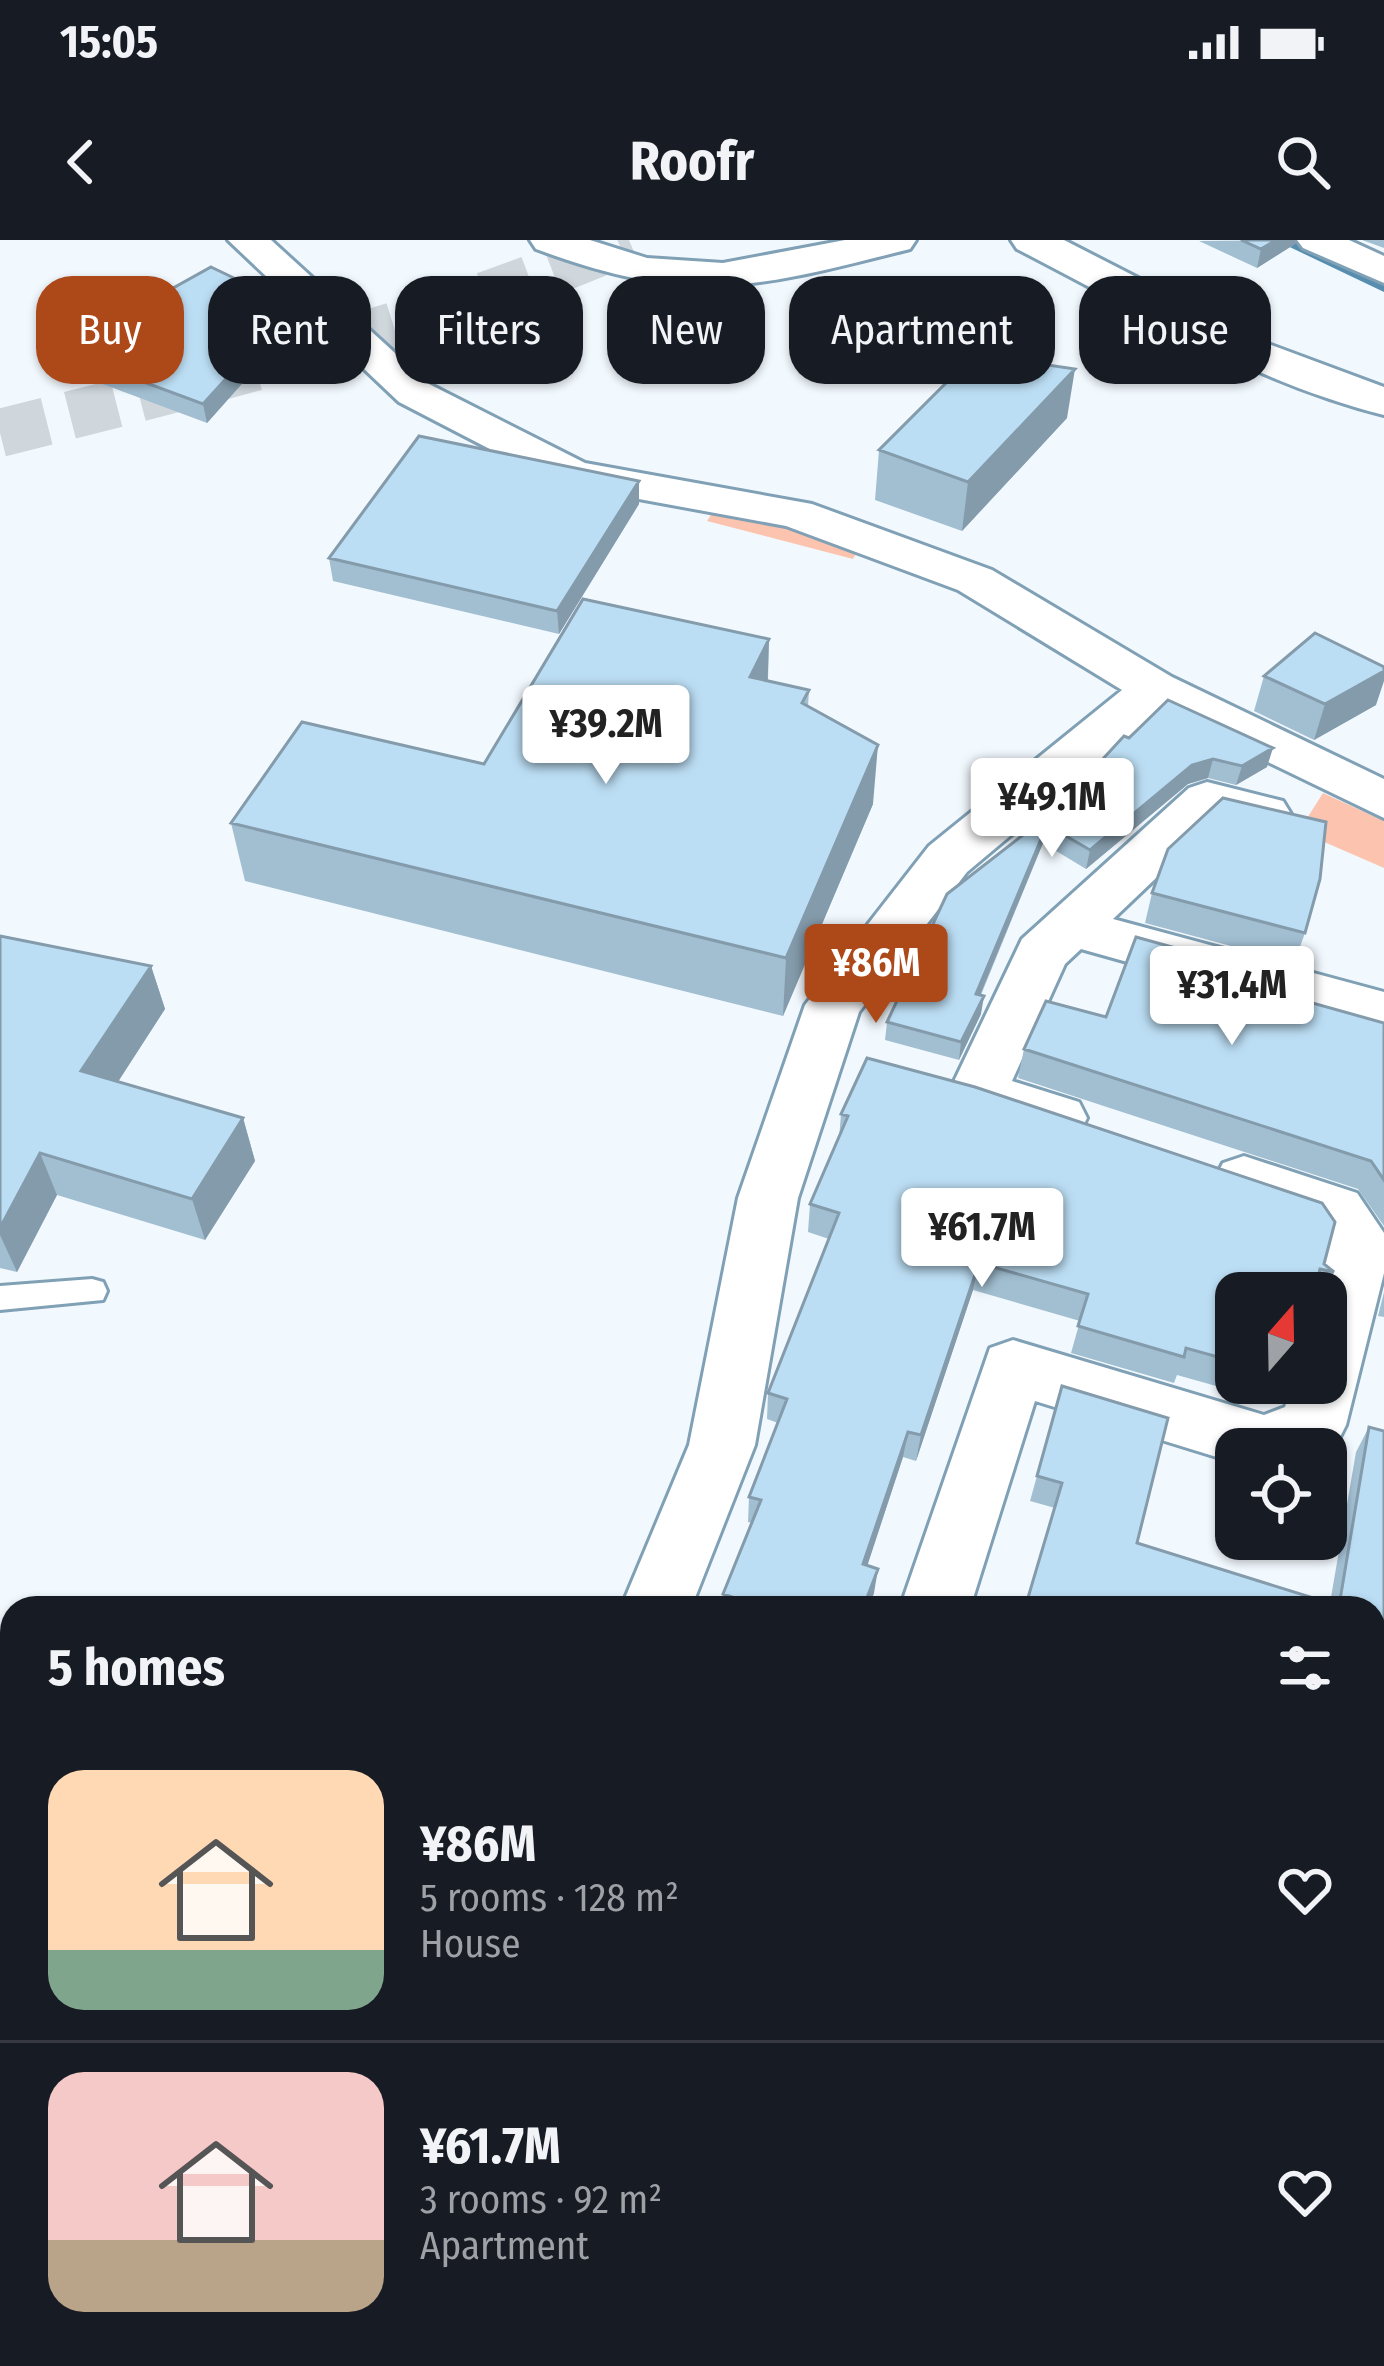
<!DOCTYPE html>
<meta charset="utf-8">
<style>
body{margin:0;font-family:"Fira Sans Condensed",sans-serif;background:#20242c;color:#f1f3f6;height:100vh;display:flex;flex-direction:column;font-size:45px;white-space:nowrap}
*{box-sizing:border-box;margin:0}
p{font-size:39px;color:#9ea1a6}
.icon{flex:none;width:66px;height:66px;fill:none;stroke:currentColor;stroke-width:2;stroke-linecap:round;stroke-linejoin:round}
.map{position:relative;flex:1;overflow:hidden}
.side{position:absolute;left:0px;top:1356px;width:1386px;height:771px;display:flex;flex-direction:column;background:#171b24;border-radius:36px 36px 0 0;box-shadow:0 3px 9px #0004}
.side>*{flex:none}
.guide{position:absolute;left:36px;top:36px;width:1314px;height:108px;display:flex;gap:24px}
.needle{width:78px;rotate:20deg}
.tools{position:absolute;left:1215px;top:1032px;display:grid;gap:24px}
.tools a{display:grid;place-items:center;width:132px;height:132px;border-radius:24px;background:#171b24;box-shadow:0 3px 9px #0004;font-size:60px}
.price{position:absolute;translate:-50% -102px;padding:0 27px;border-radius:12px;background:#fff;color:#222;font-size:39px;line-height:78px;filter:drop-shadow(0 3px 6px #0008)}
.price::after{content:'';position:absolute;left:50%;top:72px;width:36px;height:27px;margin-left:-18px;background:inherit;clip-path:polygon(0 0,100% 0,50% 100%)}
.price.active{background:#ad4819;color:#fff}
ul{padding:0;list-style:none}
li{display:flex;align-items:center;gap:36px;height:300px;padding:0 48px}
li+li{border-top:3px solid #363941}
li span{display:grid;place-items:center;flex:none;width:336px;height:240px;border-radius:36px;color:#555}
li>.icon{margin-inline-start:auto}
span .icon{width:144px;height:144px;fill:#fffc;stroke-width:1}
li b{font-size:51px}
h2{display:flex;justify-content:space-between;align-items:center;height:144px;padding:0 48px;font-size:51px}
.chip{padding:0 42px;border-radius:36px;background:#171b24;box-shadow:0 3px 9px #0004;font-size:42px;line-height:108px}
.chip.active{background:#ad4819;color:#fff}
.status{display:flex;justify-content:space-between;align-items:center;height:84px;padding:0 60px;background:#171b24;direction:ltr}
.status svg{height:33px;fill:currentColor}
header{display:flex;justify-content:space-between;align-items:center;height:156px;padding:0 48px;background:#171b24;font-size:54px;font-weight:700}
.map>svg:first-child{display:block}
.green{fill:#fcc4af}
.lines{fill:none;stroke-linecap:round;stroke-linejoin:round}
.stream{fill:#578eb0;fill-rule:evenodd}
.secondary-tunnel{stroke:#cfd6dc;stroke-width:48;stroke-dasharray:48 24;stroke-linecap:butt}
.lane-casing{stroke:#80a0b5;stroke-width:6}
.street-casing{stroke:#80a0b5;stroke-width:6}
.primary-casing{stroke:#80a0b5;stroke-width:6}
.lane{fill:#fff;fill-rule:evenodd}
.street{fill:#fff;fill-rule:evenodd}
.primary{fill:#fff;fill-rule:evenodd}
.wall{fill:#a2bfd2}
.shaded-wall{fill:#849bab}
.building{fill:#bcdef4;stroke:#849bab;stroke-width:3}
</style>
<div class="status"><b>15:05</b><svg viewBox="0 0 49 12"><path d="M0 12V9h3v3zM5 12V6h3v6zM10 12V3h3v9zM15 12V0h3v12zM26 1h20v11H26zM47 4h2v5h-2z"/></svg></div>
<header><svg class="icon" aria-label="back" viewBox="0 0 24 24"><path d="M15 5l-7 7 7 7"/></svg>Roofr<svg class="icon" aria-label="search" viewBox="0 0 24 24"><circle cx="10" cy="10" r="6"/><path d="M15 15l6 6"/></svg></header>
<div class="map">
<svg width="1384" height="2126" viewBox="0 0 1384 2126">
<rect width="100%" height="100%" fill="#f2f9fe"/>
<path class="green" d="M 717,265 L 862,302 L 853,319 L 707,281 Z
M 1323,553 L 1384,581 L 1384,628 L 1299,591 Z"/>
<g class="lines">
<path class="stream" d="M 1275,0 L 1293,0 L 1384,43 L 1384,52 Z"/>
<path class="secondary-tunnel" d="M 0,193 C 214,139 426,87 629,0"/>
<g class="lane-casing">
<path id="lane" d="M 92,1039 L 103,1042 L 107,1051 L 103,1060 L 0,1070 L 0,1046 Z"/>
</g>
<g class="street-casing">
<path id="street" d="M 228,0 L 271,0 L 429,144 L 585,223 L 812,264 L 992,330 L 1172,437 L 1384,539 L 1384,578 L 1160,470 L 967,632 L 859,772 L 798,958 L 755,1205 L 691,1368 L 621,1368 L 689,1205 L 738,958 L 805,765 L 929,606 L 1122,450 L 958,350 L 786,286 L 557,244 L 399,162 Z
M 1297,0 L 1349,0 L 1384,16 L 1384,43 L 1303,8 Z
M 1207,542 L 1283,561 L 1291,574 L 1283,587 L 1265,592 L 1217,580 L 1113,679 L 1384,752 L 1384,794 L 1081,709 L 1065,724 L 1012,841 L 1079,862 L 1087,878 L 1079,894 L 1058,901 L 957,868 L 949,852 L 1022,699 L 1189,548 Z
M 1244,916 L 1357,953 L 1384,993 L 1384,1033 L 1346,1185 L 1336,1205 L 1326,1209 L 1236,1209 L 1236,1223 L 1035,1161 L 970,1368 L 900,1368 L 990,1108 L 1013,1100 L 1264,1175 L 1285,1167 L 1292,1143 L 1326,1143 L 1326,1053 L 1316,1053 L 1328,1009 L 1313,987 L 1223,957 L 1214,940 L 1223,923 Z
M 173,2115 L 263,2115 L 258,2126 L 169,2126 Z
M 827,2115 L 913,2115 L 909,2126 L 823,2126 Z"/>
</g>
<g class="primary-casing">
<path id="primary" d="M 530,0 L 590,0 L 647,18 L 723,23 L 845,0 L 916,0 L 910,9 C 755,48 692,67 536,9 Z
M 1011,0 L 1064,0 L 1263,102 L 1384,147 L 1384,175 C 1252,142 1137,70 1017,9 Z"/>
</g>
<use href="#lane" class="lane"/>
<use href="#street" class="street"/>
<use href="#primary" class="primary"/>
</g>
<path class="wall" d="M 1296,0 L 1295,4 L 1257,28 L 1199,1 Z
M 1362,0 L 1384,0 L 1384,8 Z
M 292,66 L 295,84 L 207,183 L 65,130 L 60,111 Z
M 1067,178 L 962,291 L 875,260 L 879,210 Z
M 639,241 L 639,264 L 559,394 L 333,341 L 329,318 Z
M 769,399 L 768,441 L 809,450 L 808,467 L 873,564 L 783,776 L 245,641 L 231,583 L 484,524 Z
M 1264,436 L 1376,465 L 1314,500 L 1254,471 Z
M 1129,498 L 1267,527 L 1236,545 L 1208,538 L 1188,544 L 1086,629 L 1043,603 L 981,755 L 981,774 L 959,820 L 885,800 L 887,782 L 1027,591 L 1030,575 Z
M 1152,653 L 1305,693 L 1294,723 L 1145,683 Z
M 0,696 L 151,726 L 165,769 L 118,842 L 243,878 L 255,921 L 205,1000 L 57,955 L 17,1032 L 0,1028 Z
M 1289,749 L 1298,759 L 1384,783 L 1384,986 L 1358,949 L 1018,838 L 1024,809 L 1106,777 Z
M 841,874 L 1324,1024 L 1334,1032 L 1324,1053 L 1236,1053 L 1236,1143 L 1290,1143 L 1280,1164 L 1177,1135 L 1174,1143 L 1071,1113 L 1080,1081 L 973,1050 L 916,1221 L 903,1217 L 867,1325 L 874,1353 L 868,1368 L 722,1368 L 723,1354 L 752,1283 L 748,1282 L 749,1257 L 778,1183 L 767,1179 L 768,1153 L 829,999 L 808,992 L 810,964 L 839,899 Z
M 1384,1052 L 1384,1077 L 1378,1076 Z
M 1062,1146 L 1137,1303 L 1330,1363 L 1356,1212 L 1369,1187 L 1384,1191 L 1384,1587 L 1374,1584 L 1374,1368 L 1025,1368 L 1055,1268 L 1030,1261 Z
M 971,2115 L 1161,2115 L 1159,2126 L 998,2126 Z"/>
<path class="shaded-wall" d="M 1276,0 L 1296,0 L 1295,4 L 1257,28 L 1261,9 Z
M 292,66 L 295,84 L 207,183 L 203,164 Z
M 1075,129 L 1067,178 L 962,291 L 968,242 Z
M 639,241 L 639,264 L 559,394 L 557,371 Z
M 769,399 L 767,459 L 750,437 Z
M 1384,431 L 1384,441 L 1376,465 L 1314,500 L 1325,464 Z
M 878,505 L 873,564 L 783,776 L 786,718 Z
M 1273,508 L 1267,527 L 1236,545 L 1242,526 Z
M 1213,519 L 1208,538 L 1188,544 L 1086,629 L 1090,610 L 1192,525 Z
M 1047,585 L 1043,603 L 973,772 L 976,754 Z
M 151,726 L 165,769 L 97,874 L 81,831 Z
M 984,756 L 981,774 L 959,820 L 961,802 Z
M 243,878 L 255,921 L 205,1000 L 192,959 Z
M 40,913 L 57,955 L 17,1032 L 0,995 L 0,988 Z
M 979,1023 L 973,1050 L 916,1221 L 921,1195 Z
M 908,1192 L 903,1217 L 860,1348 L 863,1324 Z
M 878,1329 L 874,1353 L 868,1368 L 863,1368 Z
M 144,2115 L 169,2115 L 166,2125 L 168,2126 L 144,2126 Z
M 448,2115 L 467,2115 L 463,2126 L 444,2126 Z"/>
<path class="building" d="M 1241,0 L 1276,0 L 1261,9 Z
M 211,27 L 292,66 L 203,164 L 60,111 Z
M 975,114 L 1075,129 L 968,242 L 879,210 Z
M 419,196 L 639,241 L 557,371 L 329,318 Z
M 583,359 L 769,399 L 750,437 L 809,450 L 802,463 L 878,505 L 786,718 L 231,583 L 302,482 L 484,524 Z
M 1315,393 L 1384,427 L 1384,431 L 1325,464 L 1264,436 Z
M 1168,460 L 1273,508 L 1242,526 L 1213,519 L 1192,525 L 1090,610 L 1047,585 L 976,754 L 984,756 L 961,802 L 887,782 L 947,654 L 1041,581 L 1030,575 L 1101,521 L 1124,496 L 1129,498 Z
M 1223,558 L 1326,582 L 1320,639 L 1305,693 L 1152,653 L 1168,609 Z
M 0,696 L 151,726 L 81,831 L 243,878 L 192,959 L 40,913 L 0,988 Z
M 1136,697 L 1291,740 L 1289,749 L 1300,751 L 1298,759 L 1384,783 L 1384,940 L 1371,921 L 1024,809 L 1046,761 L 1106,777 Z
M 867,818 L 975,847 L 1322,963 L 1335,982 L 1324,1024 L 1334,1032 L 1320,1029 L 1314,1053 L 1236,1053 L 1236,1122 L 1186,1108 L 1184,1117 L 1078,1086 L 1088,1054 L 979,1023 L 921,1195 L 908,1192 L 863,1324 L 878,1329 L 863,1368 L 759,1368 L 759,1366 L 723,1354 L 761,1260 L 749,1257 L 787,1159 L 768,1153 L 839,973 L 810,964 L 848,876 L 841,874 Z
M 1062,1146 L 1168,1178 L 1137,1303 L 1339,1366 L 1369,1187 L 1384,1191 L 1384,1562 L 1374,1559 L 1374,1368 L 1048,1368 L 1027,1361 L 1062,1243 L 1037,1236 Z
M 12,2041 L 12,2115 L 152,2116 L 144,2126 L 0,2126 L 0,2055 Z
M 240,2115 L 245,2115 L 271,2126 L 235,2126 Z
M 299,2115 L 448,2115 L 444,2126 L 294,2126 Z
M 571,2115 L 607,2115 L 632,2126 L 567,2126 Z
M 1007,2115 L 1161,2115 L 1159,2126 L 1035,2126 Z"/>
</svg>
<div class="tools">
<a><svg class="needle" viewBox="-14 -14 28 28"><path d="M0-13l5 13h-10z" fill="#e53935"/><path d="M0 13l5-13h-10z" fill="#9ea1a6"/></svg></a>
<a><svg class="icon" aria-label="locate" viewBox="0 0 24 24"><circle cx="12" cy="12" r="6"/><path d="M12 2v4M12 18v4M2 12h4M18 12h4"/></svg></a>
</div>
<b class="price" style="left:606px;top:547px">¥39.2M</b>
<b class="price" style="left:1052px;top:620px">¥49.1M</b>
<b class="price active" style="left:876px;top:786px">¥86M</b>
<b class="price" style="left:1232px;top:808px">¥31.4M</b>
<b class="price" style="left:982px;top:1050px">¥61.7M</b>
<div class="guide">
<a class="chip active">Buy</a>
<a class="chip">Rent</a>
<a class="chip">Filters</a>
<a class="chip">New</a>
<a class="chip">Apartment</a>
<a class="chip">House</a>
</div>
<section class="side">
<h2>5 homes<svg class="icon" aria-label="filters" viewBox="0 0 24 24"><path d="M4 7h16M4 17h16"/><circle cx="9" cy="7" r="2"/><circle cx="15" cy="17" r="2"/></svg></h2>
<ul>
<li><span style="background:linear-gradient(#ffd9b3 75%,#7fa58c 0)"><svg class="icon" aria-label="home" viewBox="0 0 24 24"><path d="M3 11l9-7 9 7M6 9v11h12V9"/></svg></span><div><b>¥86M</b><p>5 rooms · 128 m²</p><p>House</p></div><svg class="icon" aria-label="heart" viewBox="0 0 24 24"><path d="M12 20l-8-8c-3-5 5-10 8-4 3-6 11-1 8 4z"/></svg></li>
<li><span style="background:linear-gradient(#f6c9c9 70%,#b9a48a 0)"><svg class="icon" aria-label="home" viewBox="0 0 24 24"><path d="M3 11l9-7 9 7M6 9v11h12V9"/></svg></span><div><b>¥61.7M</b><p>3 rooms · 92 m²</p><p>Apartment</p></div><svg class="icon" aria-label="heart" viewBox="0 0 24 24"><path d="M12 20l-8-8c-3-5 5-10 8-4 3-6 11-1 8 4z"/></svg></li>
</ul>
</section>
</div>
